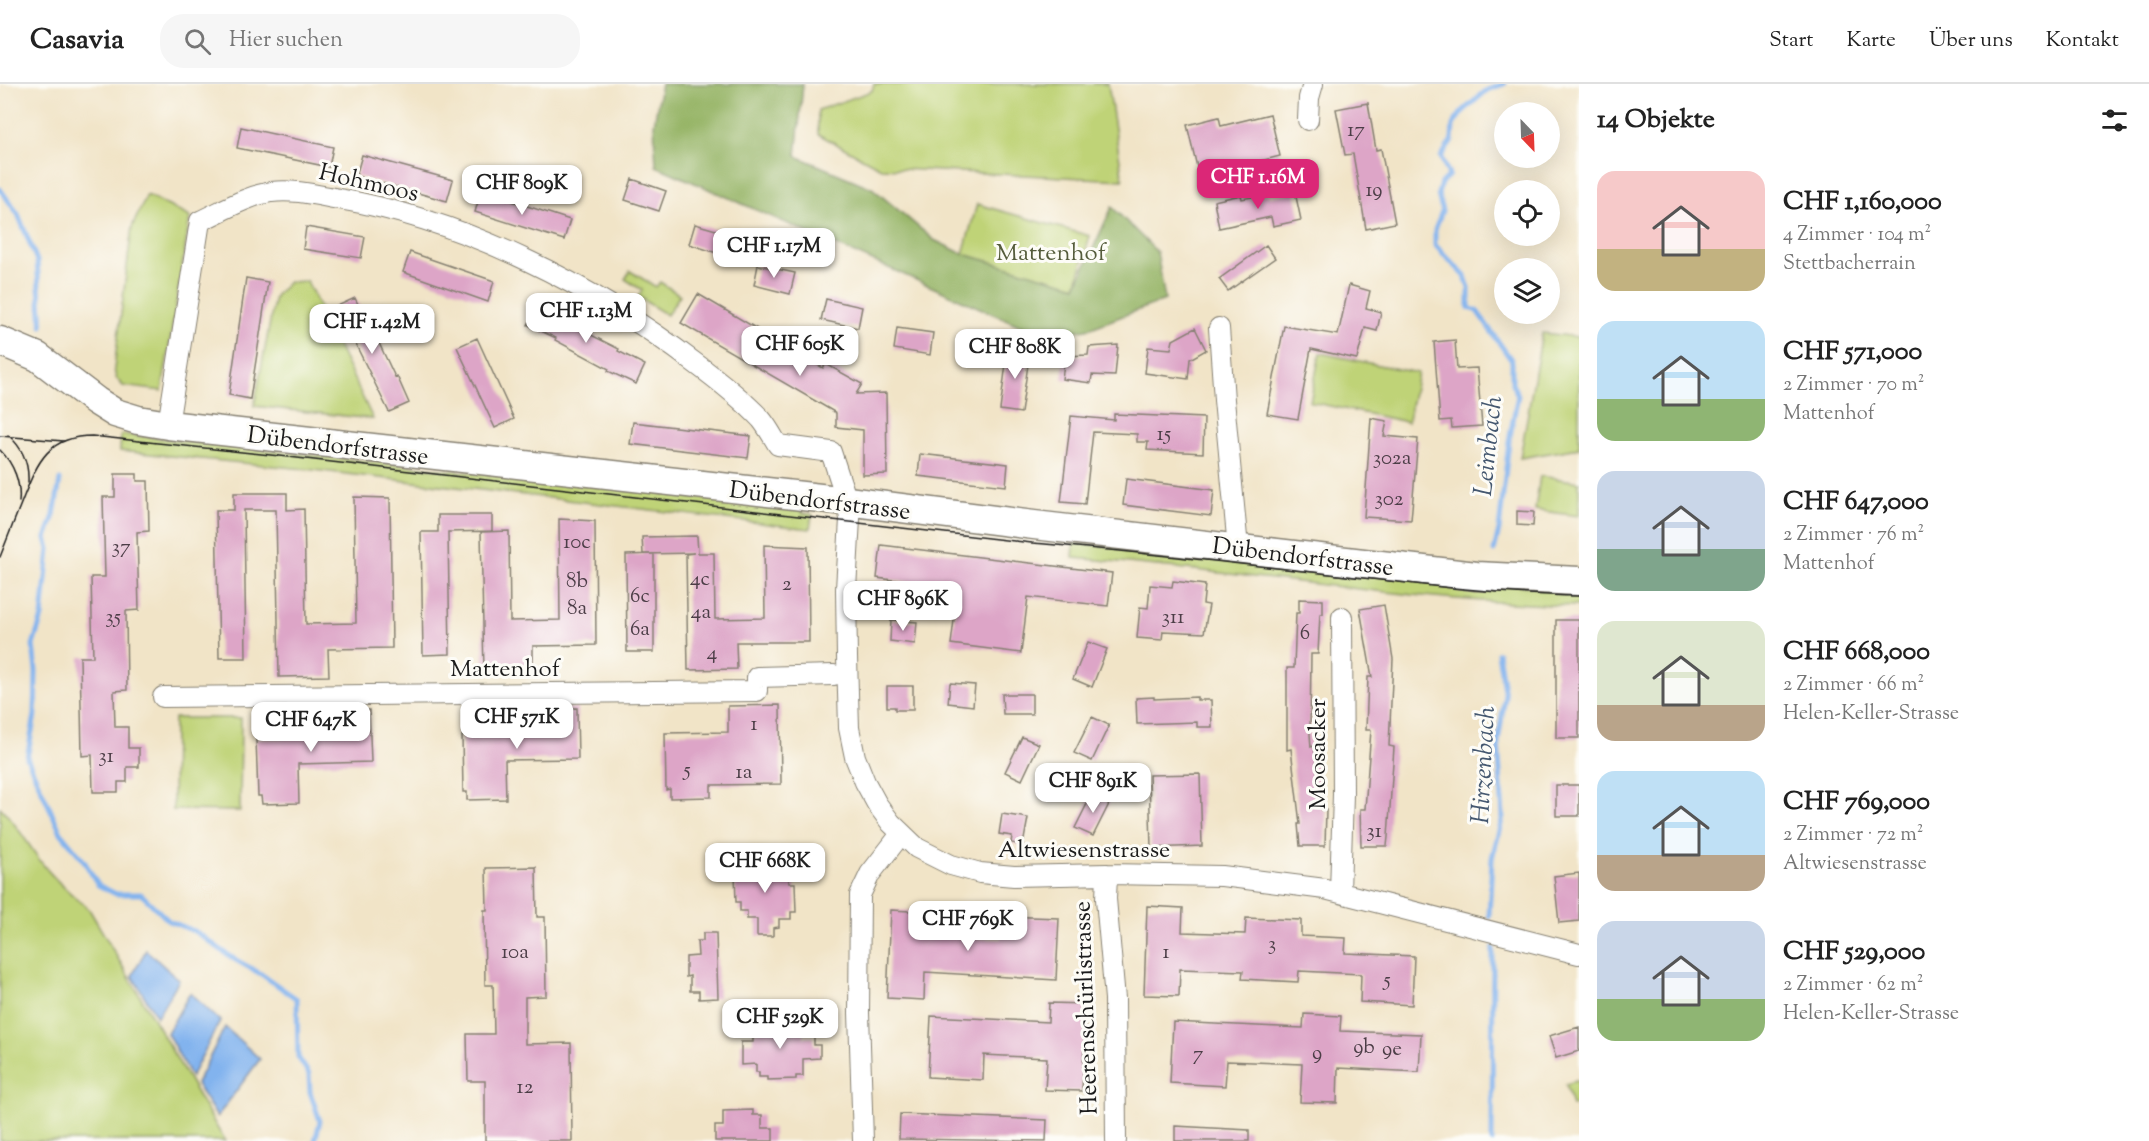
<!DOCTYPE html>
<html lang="de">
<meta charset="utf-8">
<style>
body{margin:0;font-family:"Sorts Mill Goudy",serif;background:#f6f6f6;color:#222;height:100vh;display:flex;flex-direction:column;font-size:22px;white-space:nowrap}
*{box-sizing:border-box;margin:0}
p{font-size:20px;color:#767676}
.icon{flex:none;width:33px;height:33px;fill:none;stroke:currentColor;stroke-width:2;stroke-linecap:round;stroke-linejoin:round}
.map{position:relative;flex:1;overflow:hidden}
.details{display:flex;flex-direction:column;background:#fff;width:570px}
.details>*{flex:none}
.needle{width:39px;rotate:157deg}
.fabs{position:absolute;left:1494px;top:18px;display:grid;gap:12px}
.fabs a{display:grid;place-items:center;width:66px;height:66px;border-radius:50%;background:#fff;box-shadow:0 6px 24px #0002;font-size:30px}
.price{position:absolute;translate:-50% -51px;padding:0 14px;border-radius:12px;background:#fff;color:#222;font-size:20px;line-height:39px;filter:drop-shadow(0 2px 3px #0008)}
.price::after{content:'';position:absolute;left:50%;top:36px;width:18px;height:14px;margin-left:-9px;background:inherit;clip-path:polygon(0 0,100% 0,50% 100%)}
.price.selected{background:#db2777;color:#fff}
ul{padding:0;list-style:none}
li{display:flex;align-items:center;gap:18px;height:150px;padding:0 18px}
li span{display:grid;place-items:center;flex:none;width:168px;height:120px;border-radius:18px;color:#555}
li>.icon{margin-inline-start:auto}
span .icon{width:72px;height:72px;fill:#fffc;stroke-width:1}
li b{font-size:26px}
h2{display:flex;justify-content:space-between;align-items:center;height:72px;padding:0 18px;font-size:26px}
header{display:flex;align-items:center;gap:36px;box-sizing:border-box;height:84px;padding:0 30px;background:#fff;border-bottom:2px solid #e0e0e0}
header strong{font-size:28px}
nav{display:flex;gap:33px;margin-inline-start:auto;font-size:21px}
.search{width:420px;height:54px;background:#f6f6f6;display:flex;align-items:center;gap:15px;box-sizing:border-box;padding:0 21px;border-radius:24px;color:#767676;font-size:22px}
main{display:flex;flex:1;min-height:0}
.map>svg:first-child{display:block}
.green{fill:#bfd377;stroke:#6e784a;stroke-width:1.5}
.forest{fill:#97b568;stroke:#5a6842;stroke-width:1.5}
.water{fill:#82b3ee;stroke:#4f6885;stroke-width:1.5}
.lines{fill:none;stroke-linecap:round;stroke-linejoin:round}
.stream{stroke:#82b3ee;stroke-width:5}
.building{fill:#dda5c7}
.street-casing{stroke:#868072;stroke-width:22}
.secondary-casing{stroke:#868072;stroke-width:31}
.street{stroke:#fff;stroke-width:20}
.secondary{stroke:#fff;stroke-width:28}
.tram{stroke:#1c1c1c;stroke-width:1.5}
.labels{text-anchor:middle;stroke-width:6;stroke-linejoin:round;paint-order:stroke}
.number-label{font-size:21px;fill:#4c3e47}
.street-label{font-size:24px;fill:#1c1c1c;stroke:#fdfcf7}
.park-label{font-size:24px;fill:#555c3c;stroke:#fdfcf7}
.water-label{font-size:26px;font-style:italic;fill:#455870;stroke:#fdfcf7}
</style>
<header>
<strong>Casavia</strong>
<div class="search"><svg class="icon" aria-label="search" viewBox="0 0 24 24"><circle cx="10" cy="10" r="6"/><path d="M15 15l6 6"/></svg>Hier suchen</div>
<nav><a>Start</a><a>Karte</a><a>Über uns</a><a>Kontakt</a></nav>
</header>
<main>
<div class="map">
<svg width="1579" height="1057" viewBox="0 0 1579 1057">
<rect width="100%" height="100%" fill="#fdfcf7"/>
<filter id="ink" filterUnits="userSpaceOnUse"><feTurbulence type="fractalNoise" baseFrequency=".0167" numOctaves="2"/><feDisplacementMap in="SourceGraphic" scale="12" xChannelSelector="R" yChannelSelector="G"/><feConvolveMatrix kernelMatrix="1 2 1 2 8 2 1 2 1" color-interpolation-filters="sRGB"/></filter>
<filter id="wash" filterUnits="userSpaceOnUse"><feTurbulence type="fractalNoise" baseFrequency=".008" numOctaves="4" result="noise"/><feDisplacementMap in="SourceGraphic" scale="24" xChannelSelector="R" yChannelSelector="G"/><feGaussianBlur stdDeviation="1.35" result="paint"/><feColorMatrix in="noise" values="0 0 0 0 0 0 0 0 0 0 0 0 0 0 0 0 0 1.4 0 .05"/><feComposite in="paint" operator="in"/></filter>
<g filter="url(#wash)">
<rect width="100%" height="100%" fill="#f1e4c7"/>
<path class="green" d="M 874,0 L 1108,0 L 1123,96 L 881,84 L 818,50 L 818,26 L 872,7 Z
M 147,111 L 190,133 L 162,307 L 123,302 L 116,294 L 114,285 L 132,143 Z
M 977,120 L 1090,152 L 1076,202 L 963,170 Z
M 630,187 L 656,203 L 660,198 L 680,211 L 667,231 L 638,213 L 642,206 L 625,195 Z
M 307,197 L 373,335 L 254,322 L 275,212 L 289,198 Z
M 1542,249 L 1579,253 L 1579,364 L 1520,374 Z
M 1320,269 L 1418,289 L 1408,338 L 1310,318 Z
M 121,350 L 802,425 L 802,429 L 812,430 L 810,445 L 305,385 L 120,367 Z
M 1540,392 L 1579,398 L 1579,432 L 1535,426 Z
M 1074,459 L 1579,507 L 1579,522 C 1409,518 1242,487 1073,474 Z
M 174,634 L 241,634 L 240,727 L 173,726 Z
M 0,723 C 18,741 29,763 45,783 C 58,799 73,812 89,825 L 225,1057 L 0,1057 Z
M 1579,996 L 1579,1020 L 1572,1022 L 1566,1000 Z"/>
<path class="forest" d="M 661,0 L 803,0 L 796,72 L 872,104 L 934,156 L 963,170 L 1076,202 L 1112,123 L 1157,168 L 1165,216 L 1091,244 L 1046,253 L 656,82 L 654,40 Z"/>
<path class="water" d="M 146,866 L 179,896 L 157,933 L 132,892 Z
M 190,909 L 220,937 L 191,993 L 167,949 Z
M 225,943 L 260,975 L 217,1033 L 196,1000 Z"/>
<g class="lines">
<path class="stream" d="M 0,105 L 18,130 L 37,177 L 42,242
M 60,396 L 54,431 L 46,454 L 49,465 L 42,533 L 33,561 L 36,587 L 35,631 L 27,674 L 61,749 L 84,777 L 98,801 L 116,810 L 141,810 L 169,837 L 196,848 L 234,875 L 261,890 L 297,915 L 298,973 L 309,990 L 310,1008 L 320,1037 L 315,1057
M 1494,467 L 1499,446 L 1509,357 L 1518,311 L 1512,300 L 1512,277 L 1477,227 L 1469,224 L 1469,204 L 1465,192 L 1435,161 L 1435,146 L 1442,127 L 1438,110 L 1441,99 L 1449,91 L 1441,73 L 1452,56 L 1453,41 L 1462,28 L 1487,6 L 1504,0
M 1489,832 L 1492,774 L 1503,732 L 1498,658 L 1505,612 L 1498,569
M 1492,1057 L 1493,864"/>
</g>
<g id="blocks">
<path class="building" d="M 1368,19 L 1376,66 L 1381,65 L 1395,139 L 1366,145 L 1353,70 L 1345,71 L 1336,25 Z
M 1270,30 L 1280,72 L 1224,86 L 1222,77 L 1197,83 L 1187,41 L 1219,33 L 1221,42 Z
M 241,43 L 333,63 L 329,83 L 237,64 Z
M 362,71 L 453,96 L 447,117 L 356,92 Z
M 632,95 L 666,107 L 659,127 L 625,116 Z
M 481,107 L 570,136 L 564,156 L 475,128 Z
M 1295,108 L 1301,136 L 1273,142 L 1271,133 L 1219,144 L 1214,117 L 1241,111 L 1242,115 L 1268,110 L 1269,113 Z
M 695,140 L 730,150 L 723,171 L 689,160 Z
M 306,143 L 365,153 L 361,174 L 303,165 Z
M 1266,161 L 1275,174 L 1228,207 L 1219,195 Z
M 410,168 L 494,197 L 488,218 L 403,188 Z
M 758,181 L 795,189 L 790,210 L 754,201 Z
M 246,194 L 268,198 L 250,315 L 229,311 Z
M 1349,201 L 1370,207 L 1366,224 L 1381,228 L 1377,247 L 1365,244 L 1357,275 L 1311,265 L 1298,335 L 1267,330 L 1284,242 L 1338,251 Z
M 698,210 L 823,284 L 826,280 L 862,300 L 856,310 L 886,309 L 887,390 L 863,391 L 863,346 L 836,343 L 836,329 L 681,239 Z
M 355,214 L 368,241 L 370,240 L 395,293 L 397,292 L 409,319 L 389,328 L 350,249 L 348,250 L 335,223 Z
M 826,215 L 862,223 L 858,244 L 821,236 Z
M 538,221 L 566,234 L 565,236 L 592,249 L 591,251 L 619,265 L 618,267 L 645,281 L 636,300 L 608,287 L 609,285 L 555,256 L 556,254 L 528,241 Z
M 897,244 L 933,249 L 930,271 L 894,265 Z
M 1195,244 L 1206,266 L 1190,275 L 1188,295 L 1145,289 L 1148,263 L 1171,265 L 1173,256 Z
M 477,254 L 514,335 L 495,344 L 457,263 Z
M 1455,256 L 1457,285 L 1477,284 L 1482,342 L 1452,344 L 1451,336 L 1440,337 L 1434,258 Z
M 1118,261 L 1115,292 L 1092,291 L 1091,299 L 1062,295 L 1065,272 L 1088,271 L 1089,263 Z
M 1008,264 L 1030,267 L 1021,329 L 1000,326 Z
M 1114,330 L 1204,334 L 1203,369 L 1147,366 L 1148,358 L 1137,358 L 1137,350 L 1093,348 L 1085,420 L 1061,418 L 1071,332 L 1114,336 Z
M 1371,334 L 1387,337 L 1384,352 L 1418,355 L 1411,436 L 1364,433 Z
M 633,338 L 751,352 L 748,374 L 630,360 Z
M 920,370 L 1008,380 L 1006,402 L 918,392 Z
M 115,390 L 137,390 L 137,397 L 148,397 L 149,447 L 137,448 L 139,526 L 126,527 L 127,606 L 114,607 L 115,643 L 128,643 L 128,664 L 139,664 L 139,683 L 127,683 L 127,698 L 118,698 L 118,708 L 93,708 L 92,671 L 82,672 L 80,573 L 93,573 L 91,493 L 105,493 L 103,413 L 115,413 Z
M 1126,395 L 1214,406 L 1211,432 L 1123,421 Z
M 234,409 L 287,409 L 287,426 L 304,425 L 306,540 L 356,539 L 354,413 L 390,414 L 392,564 L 328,565 L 329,592 L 279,593 L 276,426 L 244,426 L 246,574 L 219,574 L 216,426 L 234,426 Z
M 1517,427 L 1534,428 L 1533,442 L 1517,441 Z
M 438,431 L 492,431 L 492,447 L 448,448 L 450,570 L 423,571 L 421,448 L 438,448 Z
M 559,435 L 595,437 L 596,561 L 533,562 L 533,588 L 484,589 L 481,448 L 509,447 L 510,537 L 560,536 Z
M 697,452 L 698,469 L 714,469 L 715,535 L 765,534 L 764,461 L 808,463 L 809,558 L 736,558 L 737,585 L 688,586 L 686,470 L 694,469 L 643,470 L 642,453 Z
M 881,461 L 1112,489 L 1108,522 L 1028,513 L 1021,569 L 951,560 L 958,504 L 877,494 Z
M 654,470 L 654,568 L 627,568 L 626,471 Z
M 1173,497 L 1205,501 L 1203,520 L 1209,521 L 1204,549 L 1163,547 L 1162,556 L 1137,554 L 1140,523 L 1148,524 L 1150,501 L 1172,503 Z
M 1299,515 L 1323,516 L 1323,530 L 1320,530 L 1318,570 L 1311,570 L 1310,650 L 1311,663 L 1314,662 L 1322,726 L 1326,726 L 1325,762 L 1300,762 L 1298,740 L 1300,740 L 1291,665 L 1287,666 L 1287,584 L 1294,584 L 1296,529 L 1299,529 Z
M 1384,521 L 1393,575 L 1389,662 L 1394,663 L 1388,753 L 1387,762 L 1361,762 L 1360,725 L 1365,725 L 1371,646 L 1366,646 L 1368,593 L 1372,593 L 1360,525 Z
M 891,536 L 917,538 L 915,560 L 890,557 Z
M 1556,536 L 1579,536 L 1579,654 L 1556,654 Z
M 1088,558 L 1107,565 L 1092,603 L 1073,595 Z
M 950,599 L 975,601 L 973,622 L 948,619 Z
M 887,602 L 913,602 L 913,626 L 895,626 L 895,623 L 887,623 Z
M 1002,610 L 1032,610 L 1032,630 L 1003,630 Z
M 1154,613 L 1154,615 L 1197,613 L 1197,616 L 1211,616 L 1212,643 L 1197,643 L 1197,638 L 1137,640 L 1136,614 Z
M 780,621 L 781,700 L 711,701 L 711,713 L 670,714 L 670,705 L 666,706 L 665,649 L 728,648 L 728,622 Z
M 577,624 L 578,675 L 505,676 L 506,715 L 467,716 L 467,708 L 463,708 L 462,652 L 526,650 L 525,625 Z
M 369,626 L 371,678 L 298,680 L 299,719 L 262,720 L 261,712 L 258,712 L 256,655 L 319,653 L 318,628 Z
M 1092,633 L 1109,641 L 1092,677 L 1074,669 Z
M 1022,653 L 1039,660 L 1022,696 L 1005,688 Z
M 1200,690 L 1202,762 L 1151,764 L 1149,691 Z
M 1556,701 L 1579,701 L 1579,732 L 1556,732 Z
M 1093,708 L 1111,716 L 1093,752 L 1075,744 Z
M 1002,730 L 1028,734 L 1023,761 L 1011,759 L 1012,752 L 999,750 Z
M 753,772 L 774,772 L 774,784 L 783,784 L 783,790 L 789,790 L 789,799 L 795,799 L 796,828 L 791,828 L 791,835 L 779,835 L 779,843 L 773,844 L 773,852 L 757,852 L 757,835 L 747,835 L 747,827 L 740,827 L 740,818 L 736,818 L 735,790 L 740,790 L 739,783 L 753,783 Z
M 536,783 L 537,833 L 545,833 L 546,912 L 525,913 L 525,960 L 571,959 L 572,1057 L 485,1057 L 485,997 L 468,997 L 467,950 L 494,950 L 493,901 L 485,901 L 484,826 L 487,826 L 486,784 Z
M 1579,789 L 1579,837 L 1559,839 L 1554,792 Z
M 1147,822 L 1183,824 L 1182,848 L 1245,850 L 1246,834 L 1301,836 L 1301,852 L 1346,854 L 1345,869 L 1414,872 L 1412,921 L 1360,918 L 1361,890 L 1299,887 L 1298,898 L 1242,895 L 1243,887 L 1180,885 L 1179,912 L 1144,911 Z
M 891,826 L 929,828 L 927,852 L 1001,855 L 1002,832 L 1059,834 L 1056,896 L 925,888 L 924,916 L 887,914 Z
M 703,849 L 716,849 L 718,914 L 699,915 L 699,907 L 690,907 L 690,892 L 686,893 L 686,873 L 698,872 L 697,857 L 703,857 Z
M 1049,919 L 1086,920 L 1082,1007 L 1045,1006 L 1047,974 L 984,971 L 983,996 L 928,993 L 931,932 L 1048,938 Z
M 1304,930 L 1341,932 L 1340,947 L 1421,950 L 1419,988 L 1338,984 L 1337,1019 L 1300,1018 L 1302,980 L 1227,977 L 1225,1002 L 1170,999 L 1173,938 L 1303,944 Z
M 797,936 L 797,941 L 804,940 L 804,953 L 814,953 L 814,961 L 820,961 L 820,974 L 803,975 L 803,992 L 796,992 L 796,995 L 767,996 L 767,993 L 759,993 L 759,988 L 756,988 L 756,980 L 741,981 L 741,958 L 753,958 L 753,948 L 759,948 L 759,940 L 769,940 L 769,937 Z
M 1579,943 L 1579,967 L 1556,974 L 1549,952 Z
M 753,1026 L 753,1031 L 762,1031 L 762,1044 L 773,1044 L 773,1057 L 715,1057 L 715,1042 L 723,1042 L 723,1027 Z
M 900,1030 L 1047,1036 L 1046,1057 L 899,1055 Z
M 1175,1042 L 1249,1046 L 1249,1057 L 1175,1057 Z"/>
</g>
</g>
<g filter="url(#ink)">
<use href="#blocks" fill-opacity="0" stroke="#868072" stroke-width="1.5"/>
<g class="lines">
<g class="street-casing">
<path id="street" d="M 1308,36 L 1309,14 L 1313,0
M 1219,244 L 1224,316 L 1238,464
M 168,341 L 200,137 C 222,127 247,112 271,108 C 294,105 317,111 339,115 C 465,136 594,202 695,279 C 718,296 741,314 761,335 C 767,342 773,353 778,361 L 831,368 L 847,417 L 850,435 L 846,505 L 847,573 L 849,644 L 855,673 L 865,698 L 877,720 L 891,739 L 917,764 L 951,781 L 980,789 L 1014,792 L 1107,790 L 1222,792 L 1325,805 L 1579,870
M 163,613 L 757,607 L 757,593 L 834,591
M 1107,790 L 1106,815 L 1115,915 L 1116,1057
M 1340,808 L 1343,710 L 1342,533
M 863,1057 L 859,929 L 860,811 L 870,790 L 901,750"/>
</g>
<g class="secondary-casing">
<path id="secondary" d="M 0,257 L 38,273 L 96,317 L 115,329 L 138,336 L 168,341 L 847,417 L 1034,441 L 1476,492 L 1579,497"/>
</g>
<use href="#street" class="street"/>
<use href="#secondary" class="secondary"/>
<path class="tram" d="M 8,351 C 22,363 29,379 28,398
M 0,352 L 64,357
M 0,366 C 14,380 21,399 19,418
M 0,473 C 8,453 16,432 24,412 C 38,377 49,352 92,352 L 280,372 L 1032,459 C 1132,467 1231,479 1330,490 C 1413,500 1495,510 1579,512"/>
</g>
</g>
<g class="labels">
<g class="number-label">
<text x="1356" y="52">17</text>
<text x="1374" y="112">19</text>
<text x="1164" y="356">15</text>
<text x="1392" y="380">302a</text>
<text x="1389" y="421">302</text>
<text x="577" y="464">10c</text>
<text x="121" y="469">37</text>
<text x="700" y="501">4c</text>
<text x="577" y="503">8b</text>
<text x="787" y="506">2</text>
<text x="640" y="518">6c</text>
<text x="577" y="530">8a</text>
<text x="701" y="534">4a</text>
<text x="113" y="539">35</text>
<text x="1173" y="539">311</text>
<text x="640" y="551">6a</text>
<text x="1305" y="555">6</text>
<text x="712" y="575">4</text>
<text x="754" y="646">1</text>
<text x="106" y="678">31</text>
<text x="687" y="692">5</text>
<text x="744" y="694">1a</text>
<text x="1374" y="753">31</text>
<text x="1272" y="866">3</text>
<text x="515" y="874">10a</text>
<text x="1166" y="874">1</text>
<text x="1387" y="902">5</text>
<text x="1364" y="969">9b</text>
<text x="1392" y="971">9e</text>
<text x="1317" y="975">9</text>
<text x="1198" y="976">7</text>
<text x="525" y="1009">12</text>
</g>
<g class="street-label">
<text transform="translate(369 98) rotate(13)" y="8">Hohmoos</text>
<text transform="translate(338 361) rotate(7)" y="8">Dübendorfstrasse</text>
<text transform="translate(820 416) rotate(7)" y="8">Dübendorfstrasse</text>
<text transform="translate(1303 472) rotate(7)" y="8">Dübendorfstrasse</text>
<text x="505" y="592">Mattenhof</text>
<text transform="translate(1317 670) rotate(-90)" y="8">Moosacker</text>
<text x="1084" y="773">Altwiesenstrasse</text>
<text transform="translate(1085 924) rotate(-92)" y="8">Heerenschürlistrasse</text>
</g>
<g class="park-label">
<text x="1051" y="176">Mattenhof</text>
</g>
<g class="water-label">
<text transform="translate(1487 362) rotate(-84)" y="9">Leimbach</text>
<text transform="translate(1482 681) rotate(-87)" y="9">Hirzenbach</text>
</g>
</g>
</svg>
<div class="fabs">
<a><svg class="needle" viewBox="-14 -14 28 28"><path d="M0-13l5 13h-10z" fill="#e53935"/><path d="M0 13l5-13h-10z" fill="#767676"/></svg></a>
<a><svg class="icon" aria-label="locate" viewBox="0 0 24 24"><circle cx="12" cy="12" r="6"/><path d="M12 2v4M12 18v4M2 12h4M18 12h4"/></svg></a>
<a><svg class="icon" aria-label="layers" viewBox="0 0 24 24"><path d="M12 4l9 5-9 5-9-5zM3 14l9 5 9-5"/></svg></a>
</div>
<b class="price selected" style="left:1258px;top:126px">CHF 1.16M</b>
<b class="price" style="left:522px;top:132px">CHF 809K</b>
<b class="price" style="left:774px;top:195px">CHF 1.17M</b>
<b class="price" style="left:586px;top:260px">CHF 1.13M</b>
<b class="price" style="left:372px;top:271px">CHF 1.42M</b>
<b class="price" style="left:800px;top:293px">CHF 605K</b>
<b class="price" style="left:1015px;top:296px">CHF 808K</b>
<b class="price" style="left:903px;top:548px">CHF 896K</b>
<b class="price" style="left:517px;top:666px">CHF 571K</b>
<b class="price" style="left:311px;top:669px">CHF 647K</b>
<b class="price" style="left:1093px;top:730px">CHF 891K</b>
<b class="price" style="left:765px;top:810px">CHF 668K</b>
<b class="price" style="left:968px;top:868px">CHF 769K</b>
<b class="price" style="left:780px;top:966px">CHF 529K</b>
</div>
<section class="details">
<h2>14 Objekte<svg class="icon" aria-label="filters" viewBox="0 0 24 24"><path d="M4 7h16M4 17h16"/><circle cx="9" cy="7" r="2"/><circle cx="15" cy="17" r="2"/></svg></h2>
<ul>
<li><span style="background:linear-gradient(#f6c9c9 65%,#c2b280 0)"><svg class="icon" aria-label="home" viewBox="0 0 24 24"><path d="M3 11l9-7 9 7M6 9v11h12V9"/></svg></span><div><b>CHF 1,160,000</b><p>4 Zimmer · 104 m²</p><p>Stettbacherrain</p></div></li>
<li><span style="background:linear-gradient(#bfe0f5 65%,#8fb573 0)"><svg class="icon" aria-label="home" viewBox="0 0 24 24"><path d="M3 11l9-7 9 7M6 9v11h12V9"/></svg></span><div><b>CHF 571,000</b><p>2 Zimmer · 70 m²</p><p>Mattenhof</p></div></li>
<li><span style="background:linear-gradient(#c9d6e8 65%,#7fa58c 0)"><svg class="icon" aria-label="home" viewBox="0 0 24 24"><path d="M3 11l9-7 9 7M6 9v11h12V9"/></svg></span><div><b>CHF 647,000</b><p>2 Zimmer · 76 m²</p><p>Mattenhof</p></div></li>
<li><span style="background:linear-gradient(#dfe7d0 70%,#b9a48a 0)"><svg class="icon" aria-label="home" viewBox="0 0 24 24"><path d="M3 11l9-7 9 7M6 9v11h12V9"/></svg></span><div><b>CHF 668,000</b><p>2 Zimmer · 66 m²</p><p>Helen-Keller-Strasse</p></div></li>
<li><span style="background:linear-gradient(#bfe0f5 70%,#b9a48a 0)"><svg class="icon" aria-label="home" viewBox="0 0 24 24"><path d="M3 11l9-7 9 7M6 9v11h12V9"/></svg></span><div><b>CHF 769,000</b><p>2 Zimmer · 72 m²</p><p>Altwiesenstrasse</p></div></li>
<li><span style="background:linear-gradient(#c9d6e8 65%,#8fb573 0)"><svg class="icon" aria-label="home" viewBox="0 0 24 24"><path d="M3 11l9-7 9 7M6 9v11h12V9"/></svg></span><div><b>CHF 529,000</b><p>2 Zimmer · 62 m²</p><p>Helen-Keller-Strasse</p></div></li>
</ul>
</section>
</main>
